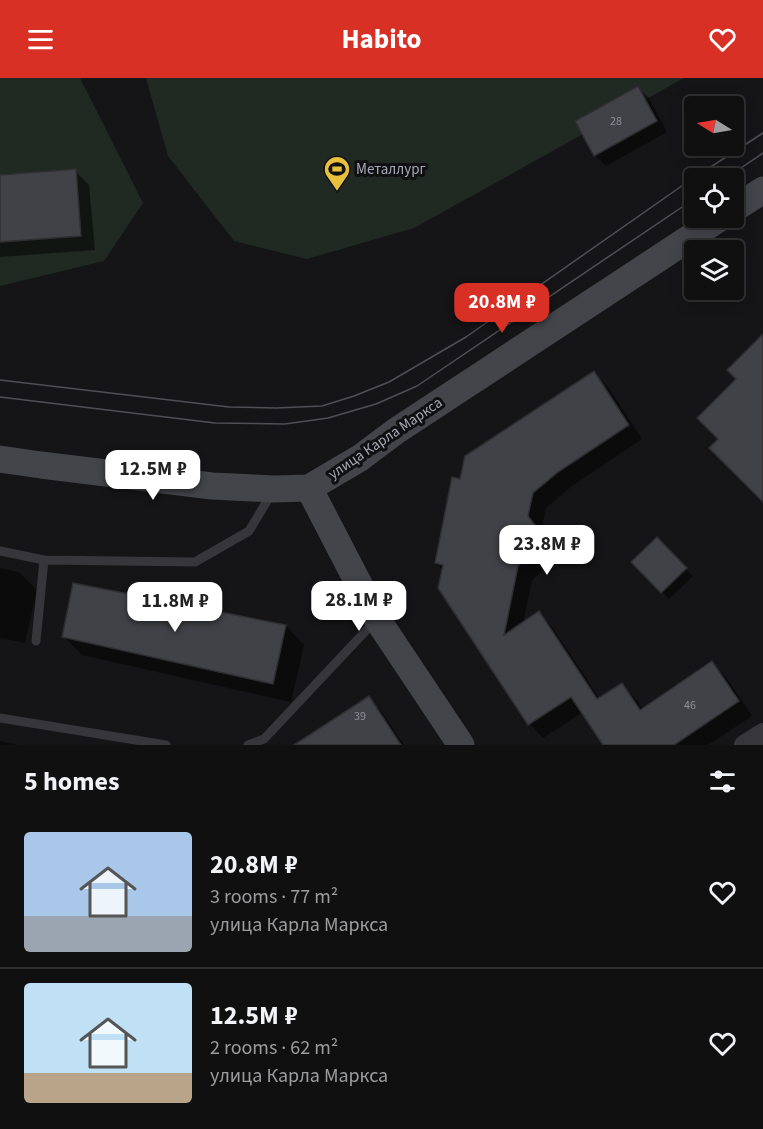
<!DOCTYPE html>
<meta charset="utf-8">
<style>
body{margin:0;font-family:"Source Sans 3",sans-serif;background:#1e1e1f;color:#f1f3f6;height:100vh;display:flex;flex-direction:column;font-size:22px;white-space:nowrap}
*{box-sizing:border-box;margin:0}
p{font-size:20px;color:#9c9d9f}
.icon{flex:none;width:33px;height:33px;fill:none;stroke:currentColor;stroke-width:2;stroke-linecap:round;stroke-linejoin:round}
.map{position:relative;height:667px;overflow:hidden}
.panel{display:flex;flex-direction:column;background:#101011;flex:1}
.panel>*{flex:none}
.needle{width:39px;rotate:281deg}
.controls{position:absolute;left:684px;top:18px;display:grid;gap:12px}
.controls a{display:grid;place-items:center;width:60px;height:60px;border-radius:6px;background:#101011;box-shadow:0 3px 15px #0003,0 0 0 2px #303031;font-size:30px}
.price{position:absolute;translate:-50% -51px;padding:0 14px;border-radius:12px;background:#fff;color:#222;font-size:20px;line-height:39px;filter:drop-shadow(0 2px 3px #0008)}
.price::after{content:'';position:absolute;left:50%;top:36px;width:18px;height:14px;margin-left:-9px;background:inherit;clip-path:polygon(0 0,100% 0,50% 100%)}
.price.current{background:#d93025;color:#fff}
ul{padding:0;list-style:none}
li{display:flex;align-items:center;gap:18px;height:150px;padding:0 24px}
li+li{border-top:2px solid #303031}
li span{display:grid;place-items:center;flex:none;width:168px;height:120px;border-radius:6px;color:#555}
li>.icon{margin-inline-start:auto}
span .icon{width:72px;height:72px;fill:#fffc;stroke-width:1}
li b{font-size:26px}
h2{display:flex;justify-content:space-between;align-items:center;height:72px;padding:0 24px;font-size:26px}
header{display:flex;justify-content:space-between;align-items:center;height:78px;padding:0 24px;background:#d93025;color:#fff;font-size:27px;font-weight:700}
.map>svg:first-child{display:block}
.green{fill:#212923}
.shadow{fill:#0007}
.building{fill:#414247;stroke:#2f2f33;stroke-width:1.5}
.lines{fill:none;stroke-linecap:round;stroke-linejoin:round}
.lane{stroke:#36363b;stroke-width:9}
.street{stroke:#36363b;stroke-width:20}
.secondary{stroke:#44454b;stroke-width:27}
.tram{stroke:#4f5056;stroke-width:1.5}
.labels{text-anchor:middle;stroke-width:6;stroke-linejoin:round;paint-order:stroke}
.number-label{font-size:12px;fill:#8e909a}
.poi-label{font-size:15px;fill:#a7aab6;stroke:#101012;text-anchor:start}
.street-label{font-size:15px;fill:#a7aab6;stroke:#101012}
</style>
<header><svg class="icon" aria-label="menu" viewBox="0 0 24 24"><path d="M4 6h16M4 12h16M4 18h16"/></svg>Habito<svg class="icon" aria-label="heart" viewBox="0 0 24 24"><path d="M12 20l-8-8c-3-5 5-10 8-4 3-6 11-1 8 4z"/></svg></header>
<div class="map">
<svg width="763" height="667" viewBox="0 0 763 667">
<rect width="100%" height="100%" fill="#151517"/>
<path class="green" d="M 0,0 L 80,0 L 143,125 L 104,183 L 0,208 Z
M 146,0 L 684,0 L 414,150 L 307,181 L 234,163 L 168,78 Z"/>
<path class="shadow" d="M 638,10 L 649,20 L 667,54 L 606,88 L 595,77 Z
M 75,93 L 89,107 L 95,172 L 0,179 L 0,98 Z
M 594,295 L 608,309 L 642,361 L 572,408 L 546,430 L 541,453 L 560,478 L 532,502 L 523,546 L 539,535 L 552,549 L 600,621 L 621,607 L 635,620 L 643,631 L 712,585 L 726,599 L 752,638 L 708,667 L 605,667 L 583,634 L 543,660 L 530,646 L 443,492 L 436,485 L 461,402 Z
M 657,461 L 693,498 L 669,521 L 634,484 Z
M 0,490 L 19,494 L 37,512 L 25,565 L 0,560 Z
M 286,548 L 304,567 L 291,624 L 82,577 L 64,559 Z
M 368,620 L 382,634 L 404,667 L 316,667 Z
M 0,663 L 18,667 L 0,667 Z"/>
<path class="building" d="M 638,8 L 657,43 L 594,78 L 575,43 Z
M 76,91 L 81,158 L 0,164 L 0,97 Z
M 763,256 L 763,424 L 709,370 L 718,361 L 697,340 L 736,301 L 727,292 Z
M 594,293 L 629,347 L 558,394 L 533,415 L 528,438 L 547,463 L 518,488 L 504,557 L 539,533 L 597,621 L 622,605 L 640,632 L 712,583 L 739,623 L 674,667 L 603,667 L 571,619 L 528,647 L 438,510 L 443,487 L 435,485 L 452,399 L 460,401 L 465,378 Z
M 657,459 L 687,490 L 661,515 L 631,484 Z
M 73,505 L 286,547 L 273,606 L 62,559 Z
M 369,618 L 401,667 L 294,667 Z"/>
<g class="lines">
<path class="lane" d="M 0,473 L 44,482 L 195,484 L 249,453 L 273,413
M 36,563 L 44,482
M 0,640 L 166,667
M 248,667 L 264,661 L 376,542"/>
<path class="street" d="M 744,667 L 763,655"/>
<path class="secondary" d="M 734,131 L 763,112
M 0,381 L 41,387 L 212,408 L 274,411 L 309,410 L 360,380 L 396,353 L 720,140
M 309,410 L 377,541 L 461,667"/>
<path class="tram" d="M 726,100 L 763,75
M 0,302 L 229,329 L 276,330 L 322,328 L 354,318 L 389,304 L 466,259 L 686,105 L 763,55
M 0,319 L 215,345 L 285,346 L 328,340 L 376,326 L 417,308 L 694,121"/>
</g>
<defs>
<g id="stadium-pin" transform="scale(1.35)"><path d="M0 17L-7.5 6A9.5 9.5 0 1 1 7.5 6Z" fill="#e9c03b" stroke="#101012"/><path d="M0-5a6.5 5 0 1 0 0 10a6.5 5 0 1 0 0-10ZM-3.5-1.8h7v3.6h-7Z" fill="#111"/></g>
</defs>
<g fill-rule="evenodd">
<use href="#stadium-pin" x="337" y="91"/>
</g>
<g class="labels">
<g class="number-label">
<text x="616" y="47">28</text>
<text x="690" y="631">46</text>
<text x="360" y="642">39</text>
</g>
<g class="poi-label">
<text x="356" y="96">Металлург</text>
</g>
<g class="street-label">
<text transform="translate(385 360) rotate(-34)" y="5">улица Карла Маркса</text>
</g>
</g>
</svg>
<div class="controls">
<a><svg class="needle" viewBox="-14 -14 28 28"><path d="M0-13l5 13h-10z" fill="#e53935"/><path d="M0 13l5-13h-10z" fill="#9c9d9f"/></svg></a>
<a><svg class="icon" aria-label="locate" viewBox="0 0 24 24"><circle cx="12" cy="12" r="6"/><path d="M12 2v4M12 18v4M2 12h4M18 12h4"/></svg></a>
<a><svg class="icon" aria-label="layers" viewBox="0 0 24 24"><path d="M12 4l9 5-9 5-9-5zM3 14l9 5 9-5"/></svg></a>
</div>
<b class="price current" style="left:502px;top:256px">20.8M ₽</b>
<b class="price" style="left:153px;top:423px">12.5M ₽</b>
<b class="price" style="left:547px;top:498px">23.8M ₽</b>
<b class="price" style="left:359px;top:554px">28.1M ₽</b>
<b class="price" style="left:175px;top:555px">11.8M ₽</b>
</div>
<section class="panel">
<h2>5 homes<svg class="icon" aria-label="filters" viewBox="0 0 24 24"><path d="M4 7h16M4 17h16"/><circle cx="9" cy="7" r="2"/><circle cx="15" cy="17" r="2"/></svg></h2>
<ul>
<li><span style="background:linear-gradient(#a9c7e8 70%,#9aa5b1 0)"><svg class="icon" aria-label="home" viewBox="0 0 24 24"><path d="M3 11l9-7 9 7M6 9v11h12V9"/></svg></span><div><b>20.8M ₽</b><p>3 rooms · 77 m²</p><p>улица Карла Маркса</p></div><svg class="icon" aria-label="heart" viewBox="0 0 24 24"><path d="M12 20l-8-8c-3-5 5-10 8-4 3-6 11-1 8 4z"/></svg></li>
<li><span style="background:linear-gradient(#bfe0f5 75%,#b9a48a 0)"><svg class="icon" aria-label="home" viewBox="0 0 24 24"><path d="M3 11l9-7 9 7M6 9v11h12V9"/></svg></span><div><b>12.5M ₽</b><p>2 rooms · 62 m²</p><p>улица Карла Маркса</p></div><svg class="icon" aria-label="heart" viewBox="0 0 24 24"><path d="M12 20l-8-8c-3-5 5-10 8-4 3-6 11-1 8 4z"/></svg></li>
</ul>
</section>
